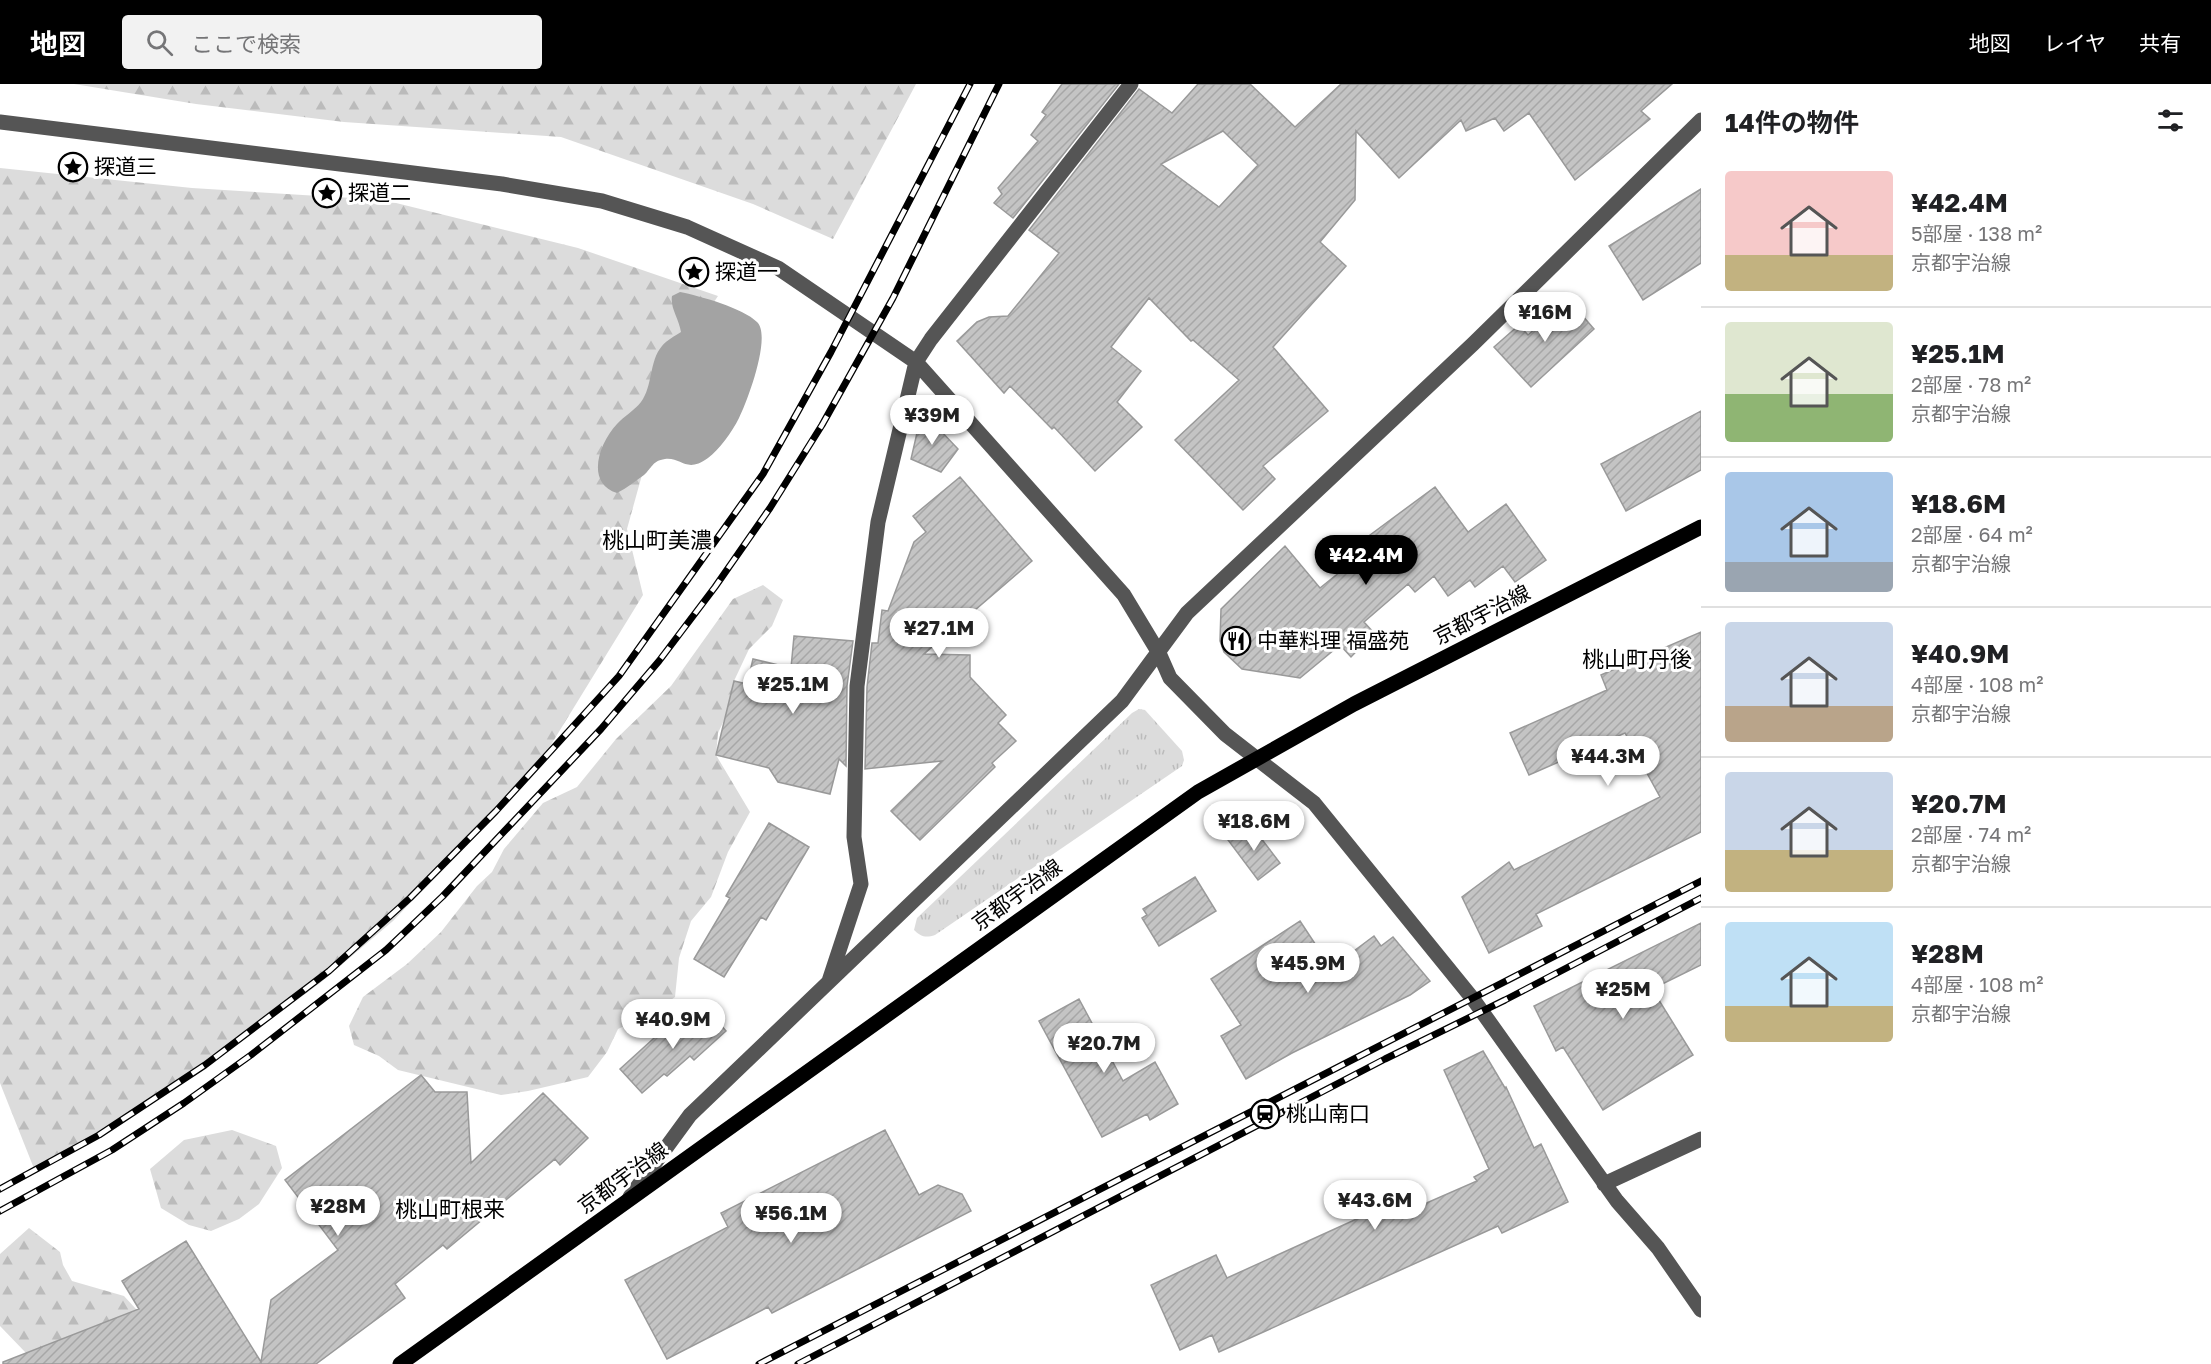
<!DOCTYPE html>
<html lang="ja">
<meta charset="utf-8">
<style>
body{margin:0;font-family:"Golos Text","Noto Sans JP",sans-serif;background:#f2f2f2;color:#202124;height:100vh;display:flex;flex-direction:column;font-size:22px;white-space:nowrap}
*{box-sizing:border-box;margin:0}
p{font-size:20px;color:#757577}
.icon{flex:none;width:33px;height:33px;fill:none;stroke:currentColor;stroke-width:2;stroke-linecap:round;stroke-linejoin:round}
.map{position:relative;flex:1;overflow:hidden}
.sheet{display:flex;flex-direction:column;background:#fff;width:510px}
.sheet>*{flex:none}
.price{position:absolute;translate:-50% -51px;padding:0 14px;border-radius:21px;background:#fff;color:#222;font-size:20px;line-height:39px;filter:drop-shadow(0 2px 3px #0008)}
.price::after{content:'';position:absolute;left:50%;top:36px;width:18px;height:14px;margin-left:-9px;background:inherit;clip-path:polygon(0 0,100% 0,50% 100%)}
.price.active{background:#000;color:#fff}
ul{padding:0;list-style:none}
li{display:flex;align-items:center;gap:18px;height:150px;padding:0 24px}
li+li{border-top:2px solid #e0e0e0}
li span{display:grid;place-items:center;flex:none;width:168px;height:120px;border-radius:6px;color:#555}
li>.icon{margin-inline-start:auto}
span .icon{width:72px;height:72px;fill:#fffc;stroke-width:1}
li b{font-size:26px}
h2{display:flex;justify-content:space-between;align-items:center;height:72px;padding:0 24px;font-size:26px}
header{display:flex;align-items:center;gap:36px;box-sizing:border-box;height:84px;padding:0 30px;background:#000;color:#fff}
header strong{font-size:28px}
nav{display:flex;gap:33px;margin-inline-start:auto;font-size:21px}
.search{width:420px;height:54px;background:#f2f2f2;display:flex;align-items:center;gap:15px;box-sizing:border-box;padding:0 21px;border-radius:6px;color:#757577;font-size:22px}
main{display:flex;flex:1;min-height:0}
.map>svg:first-child{display:block}
.grass{fill:url(#grass-tufts)}
.forest{fill:url(#forest-firs)}
.water{fill:#a3a3a3}
.building{fill:url(#building-hatch);stroke:#999;stroke-width:1.5;fill-rule:evenodd}
.lines{fill:none;stroke-linecap:round;stroke-linejoin:round}
.minor{stroke:#555;stroke-width:15}
.major{stroke:#000;stroke-width:15}
.rail-casing{stroke:#000;stroke-width:7}
.rail{stroke:#fff;stroke-width:4.5;stroke-dasharray:14;stroke-linecap:butt}
.labels{text-anchor:middle;stroke-width:6;stroke-linejoin:round;paint-order:stroke}
.poi-label{font-size:21px;fill:#000;stroke:#fff;text-anchor:start}
.street-label{font-size:21px;fill:#000;stroke:#fff}
.neighbourhood-label{font-size:22px;fill:#000;stroke:#fff}
</style>
<header>
<strong>地図</strong>
<div class="search"><svg class="icon" aria-label="search" viewBox="0 0 24 24"><circle cx="10" cy="10" r="6"/><path d="M15 15l6 6"/></svg>ここで検索</div>
<nav><a>地図</a><a>レイヤ</a><a>共有</a></nav>
</header>
<main>
<div class="map">
<svg width="1701" height="1280" viewBox="0 0 1701 1280">
<defs>
<pattern id="grass-tufts" width="24" height="20" patternUnits="userSpaceOnUse" patternTransform="scale(1.5)"><rect width="24" height="20" fill="#dcdcdc"/><path d="M3 7l-1-3M5 7V3M7 7l1-3M15 17l-1-3M17 17v-4M19 17l1-3" fill="none" stroke="#bbb"/></pattern>
<pattern id="forest-firs" width="22" height="20" patternUnits="userSpaceOnUse" patternTransform="scale(1.5)"><rect width="22" height="20" fill="#dcdcdc"/><path d="M5 1l3.5 6h-7zM16 11l3.5 6h-7z" fill="#bbb"/></pattern>
<pattern id="building-hatch" width="6" height="6" patternUnits="userSpaceOnUse" patternTransform="scale(1.5)"><rect width="6" height="6" fill="#c4c4c4"/><path d="M-1 1l2-2M0 6l6-6M5 7l2-2" fill="none" stroke="#a7a7a7"/></pattern>
</defs>
<rect width="100%" height="100%" fill="#fff"/>
<path class="grass" d="M 1139,625 L 1145,626 L 1182,667 L 1184,676 L 1182,682 L 935,851 C 926,854 921,853 914,846 L 917,834 L 1132,629 Z"/>
<path class="forest" d="M 74,0 L 916,0 L 833,155 L 753,120 L 561,53 L 344,38 L 196,20 Z
M 0,84 L 192,104 L 384,116 L 578,164 L 718,212 L 673,279 L 627,445 L 643,511 L 541,677 L 473,753 L 393,837 L 320,899 L 244,955 L 166,1008 L 35,1087 L 0,999 Z
M 763,501 L 783,516 L 772,542 L 749,565 L 734,597 L 734,615 L 718,649 L 716,671 L 750,728 L 728,768 L 711,813 L 691,837 L 679,874 L 675,913 L 654,928 L 618,945 L 607,968 L 588,993 L 528,1007 L 501,1011 L 398,986 L 379,972 L 354,961 L 349,942 L 363,913 L 407,880 L 441,848 L 477,802 L 492,788 L 504,765 L 543,719 L 577,703 L 616,655 L 671,602 L 733,515 Z
M 232,1046 L 276,1062 L 282,1084 L 259,1120 L 239,1135 L 211,1147 L 189,1141 L 161,1124 L 150,1085 L 184,1056 Z
M 29,1144 L 60,1168 L 63,1181 L 72,1197 L 124,1212 L 147,1237 L 108,1280 L 41,1276 L 26,1269 L 0,1242 L 0,1170 Z"/>
<path class="water" d="M 680,208 C 700,212 743,224 757,238 C 772,252 747,318 739,334 C 732,348 719,366 708,374 C 686,390 682,373 665,375 C 652,377 652,384 644,391 C 635,397 627,404 617,409 C 585,399 599,359 617,340 C 624,332 634,327 641,318 C 653,302 649,277 662,262 C 667,256 675,252 681,248 C 679,235 670,224 672,212 Z"/>
<path class="building" d="M 1062,0 L 1119,0 L 1013,134 L 994,119 L 1002,110 L 998,104 L 1038,57 L 1031,51 L 1046,31 L 1042,28 Z
M 1198,0 L 1250,0 L 1295,43 L 1341,0 L 1672,0 L 1641,27 L 1650,35 L 1575,96 L 1529,29 L 1504,47 L 1495,34 L 1466,47 L 1461,36 L 1399,94 L 1356,47 L 1355,116 L 1320,158 L 1346,182 L 1273,263 L 1328,327 L 1263,382 L 1275,395 L 1243,426 L 1175,356 L 1239,296 L 1193,256 L 1191,257 L 1149,214 L 1111,263 L 1141,287 L 1117,318 L 1142,343 L 1095,387 L 1054,343 L 1052,345 L 1010,302 L 1004,309 L 957,257 L 977,238 L 989,233 L 1008,232 L 1059,169 L 1029,146 L 1139,5 L 1172,29 ZM 1223,47 L 1258,81 L 1219,123 L 1161,80 Z
M 1701,105 L 1701,179 L 1643,216 L 1609,162 Z
M 1568,215 L 1594,245 L 1531,303 L 1494,263 L 1519,241 L 1528,251 Z
M 922,327 L 958,365 L 941,388 L 911,375 Z
M 1701,327 L 1701,386 L 1626,427 L 1601,380 Z
M 960,393 L 1032,477 L 924,570 L 970,571 L 970,593 L 1006,631 L 998,639 L 1016,657 L 992,679 L 995,683 L 920,756 L 891,727 L 942,677 L 865,685 L 867,603 L 872,559 L 878,559 L 882,526 L 888,527 L 914,458 L 926,448 L 913,432 Z
M 1435,403 L 1468,448 L 1506,420 L 1546,476 L 1515,498 L 1503,482 L 1475,503 L 1470,496 L 1448,512 L 1434,492 L 1415,508 L 1408,500 L 1364,538 L 1374,549 L 1351,573 L 1340,561 L 1300,594 L 1242,585 L 1224,568 L 1220,557 L 1221,525 L 1285,462 L 1320,504 L 1377,458 L 1370,451 Z
M 1701,548 L 1701,748 L 1536,830 L 1542,842 L 1489,869 L 1462,813 L 1509,778 L 1514,786 L 1660,713 L 1625,649 L 1529,691 L 1510,649 L 1607,606 L 1601,591 Z
M 794,552 L 853,557 L 847,602 L 846,682 L 839,675 L 830,710 L 778,698 L 769,684 L 716,671 L 734,597 L 747,600 L 753,575 L 791,584 Z
M 769,739 L 809,763 L 766,836 L 761,833 L 724,893 L 694,875 L 730,814 L 726,812 Z
M 1250,740 L 1280,779 L 1258,796 L 1228,756 Z
M 1195,793 L 1216,827 L 1159,862 L 1142,834 L 1147,831 L 1143,825 Z
M 1300,837 L 1331,884 L 1374,852 L 1381,862 L 1393,853 L 1430,897 L 1410,911 L 1292,969 L 1246,995 L 1221,952 L 1241,941 L 1211,895 Z
M 1701,839 L 1701,881 L 1652,905 L 1693,971 L 1603,1026 L 1563,963 L 1556,967 L 1534,922 Z
M 1079,915 L 1123,997 L 1155,978 L 1178,1020 L 1150,1036 L 1147,1030 L 1102,1053 L 1039,937 Z
M 705,923 L 726,947 L 694,976 L 690,972 L 667,992 L 664,990 L 642,1009 L 620,985 L 664,945 L 671,952 Z
M 1483,967 L 1505,1004 L 1506,1003 L 1534,1064 L 1541,1060 L 1568,1118 L 1502,1149 L 1498,1142 L 1219,1268 L 1212,1251 L 1180,1266 L 1151,1201 L 1216,1171 L 1227,1194 L 1416,1108 L 1422,1121 L 1477,1097 L 1474,1093 L 1489,1085 L 1444,986 Z
M 421,991 L 435,1008 L 467,1008 L 471,1079 L 543,1009 L 588,1054 L 560,1081 L 555,1075 L 447,1165 L 443,1161 L 395,1200 L 405,1214 L 316,1280 L 3,1280 L 3,1278 L 139,1225 L 122,1197 L 186,1157 L 261,1278 L 271,1216 L 338,1166 L 285,1096 Z
M 885,1046 L 919,1111 L 938,1101 L 962,1110 L 971,1127 L 772,1229 L 768,1223 L 667,1275 L 625,1196 L 728,1143 L 721,1129 Z"/>
<g class="lines">
<path class="minor" d="M 0,38 L 502,100 L 602,117 L 687,143 L 778,184 L 916,278 L 1124,511 L 1159,569 L 1170,594 L 1225,650 L 1314,719 L 1473,915 L 1617,1117 L 1658,1164 L 1701,1226
M 829,897 L 861,800 L 854,753 L 857,602 L 878,438 L 916,278 L 931,255 L 1131,0
M 1604,1100 L 1701,1055
M 630,1113 L 690,1031 L 1122,617 L 1187,529 L 1473,260 L 1701,36"/>
<path class="major" d="M 400,1280 L 1198,708 L 1354,620 L 1701,443"/>
<g class="rail-casing">
<path id="rail" d="M 0,1105 L 99,1051 L 205,981 L 329,887 L 410,814 L 496,727 L 619,592 L 763,390 L 831,268 L 970,0
M 0,1127 L 112,1066 L 184,1019 L 251,971 L 386,866 L 443,812 L 601,645 L 659,577 L 715,503 L 770,424 L 822,341 L 893,214 L 999,0
M 759,1280 L 1701,797
M 798,1280 L 1385,975 L 1505,916 L 1701,814"/>
</g>
<use href="#rail" class="rail"/>
</g>
<defs>
<g id="sight-ring" transform="scale(1.5)"><circle r="9.5" fill="#fff" stroke="#000" stroke-width="1.5"/><path d="M0-6L1.8-2.2L6-1.7L2.9 1.2L3.7 5.4L0 3.3L-3.7 5.4L-2.9 1.2L-6-1.7L-1.8-2.2Z" fill="#000"/></g>
<g id="restaurant-ring" transform="scale(1.5)"><circle r="9.5" fill="#fff" stroke="#000" stroke-width="1.5"/><path d="M-5-6h1v4h1v-4h1v4h1v-4h1v5L-1.5 .5V6h-2V.5L-5-1ZM5-6V6H3V1.5H1.5Q1.5-4 5-6Z" fill="#000"/></g>
<g id="station-ring" transform="scale(1.5)"><circle r="9.5" fill="#fff" stroke="#000" stroke-width="1.5"/><path d="M-3-6H3Q5-6 5-4V2Q5 4 3 4L4.5 6H3L1.5 4h-3L-3 6H-4.5L-3 4Q-5 4-5 2V-4Q-5-6-3-6ZM-3.5-4v3h7v-3ZM-3.5 1v1.5H-2V1ZM2 1v1.5H3.5V1Z" fill="#000"/></g>
</defs>
<g fill-rule="evenodd">
<use href="#sight-ring" x="73" y="83"/>
<use href="#sight-ring" x="327" y="109"/>
<use href="#sight-ring" x="694" y="188"/>
<use href="#restaurant-ring" x="1236" y="557"/>
<use href="#station-ring" x="1265" y="1030"/>
</g>
<g class="labels">
<g class="poi-label">
<text x="94" y="90">探道三</text>
<text x="348" y="116">探道二</text>
<text x="715" y="195">探道一</text>
<text x="1257" y="564">中華料理 福盛苑</text>
<text x="1286" y="1037">桃山南口</text>
</g>
<g class="street-label">
<text transform="translate(1482 531) rotate(-27)" y="7">京都宇治線</text>
<text transform="translate(1017 811) rotate(-36)" y="7">京都宇治線</text>
<text transform="translate(623 1094) rotate(-36)" y="7">京都宇治線</text>
</g>
<g class="neighbourhood-label">
<text x="657" y="464">桃山町美濃</text>
<text x="1637" y="583">桃山町丹後</text>
<text x="450" y="1133">桃山町根来</text>
</g>
</g>
</svg>
<b class="price" style="left:1545px;top:259px">¥16M</b>
<b class="price" style="left:932px;top:362px">¥39M</b>
<b class="price active" style="left:1366px;top:502px">¥42.4M</b>
<b class="price" style="left:939px;top:575px">¥27.1M</b>
<b class="price" style="left:793px;top:631px">¥25.1M</b>
<b class="price" style="left:1608px;top:703px">¥44.3M</b>
<b class="price" style="left:1254px;top:768px">¥18.6M</b>
<b class="price" style="left:1308px;top:910px">¥45.9M</b>
<b class="price" style="left:1623px;top:936px">¥25M</b>
<b class="price" style="left:673px;top:966px">¥40.9M</b>
<b class="price" style="left:1104px;top:990px">¥20.7M</b>
<b class="price" style="left:1375px;top:1147px">¥43.6M</b>
<b class="price" style="left:338px;top:1153px">¥28M</b>
<b class="price" style="left:791px;top:1160px">¥56.1M</b>
</div>
<section class="sheet">
<h2>14件の物件<svg class="icon" aria-label="filters" viewBox="0 0 24 24"><path d="M4 7h16M4 17h16"/><circle cx="9" cy="7" r="2"/><circle cx="15" cy="17" r="2"/></svg></h2>
<ul>
<li><span style="background:linear-gradient(#f6c9c9 70%,#c2b280 0)"><svg class="icon" aria-label="home" viewBox="0 0 24 24"><path d="M3 11l9-7 9 7M6 9v11h12V9"/></svg></span><div><b>¥42.4M</b><p>5部屋 · 138 m²</p><p>京都宇治線</p></div></li>
<li><span style="background:linear-gradient(#dfe7d0 60%,#8fb573 0)"><svg class="icon" aria-label="home" viewBox="0 0 24 24"><path d="M3 11l9-7 9 7M6 9v11h12V9"/></svg></span><div><b>¥25.1M</b><p>2部屋 · 78 m²</p><p>京都宇治線</p></div></li>
<li><span style="background:linear-gradient(#a9c7e8 75%,#9aa5b1 0)"><svg class="icon" aria-label="home" viewBox="0 0 24 24"><path d="M3 11l9-7 9 7M6 9v11h12V9"/></svg></span><div><b>¥18.6M</b><p>2部屋 · 64 m²</p><p>京都宇治線</p></div></li>
<li><span style="background:linear-gradient(#c9d6e8 70%,#b9a48a 0)"><svg class="icon" aria-label="home" viewBox="0 0 24 24"><path d="M3 11l9-7 9 7M6 9v11h12V9"/></svg></span><div><b>¥40.9M</b><p>4部屋 · 108 m²</p><p>京都宇治線</p></div></li>
<li><span style="background:linear-gradient(#c9d6e8 65%,#c2b280 0)"><svg class="icon" aria-label="home" viewBox="0 0 24 24"><path d="M3 11l9-7 9 7M6 9v11h12V9"/></svg></span><div><b>¥20.7M</b><p>2部屋 · 74 m²</p><p>京都宇治線</p></div></li>
<li><span style="background:linear-gradient(#bfe0f5 70%,#c2b280 0)"><svg class="icon" aria-label="home" viewBox="0 0 24 24"><path d="M3 11l9-7 9 7M6 9v11h12V9"/></svg></span><div><b>¥28M</b><p>4部屋 · 108 m²</p><p>京都宇治線</p></div></li>
</ul>
</section>
</main>
